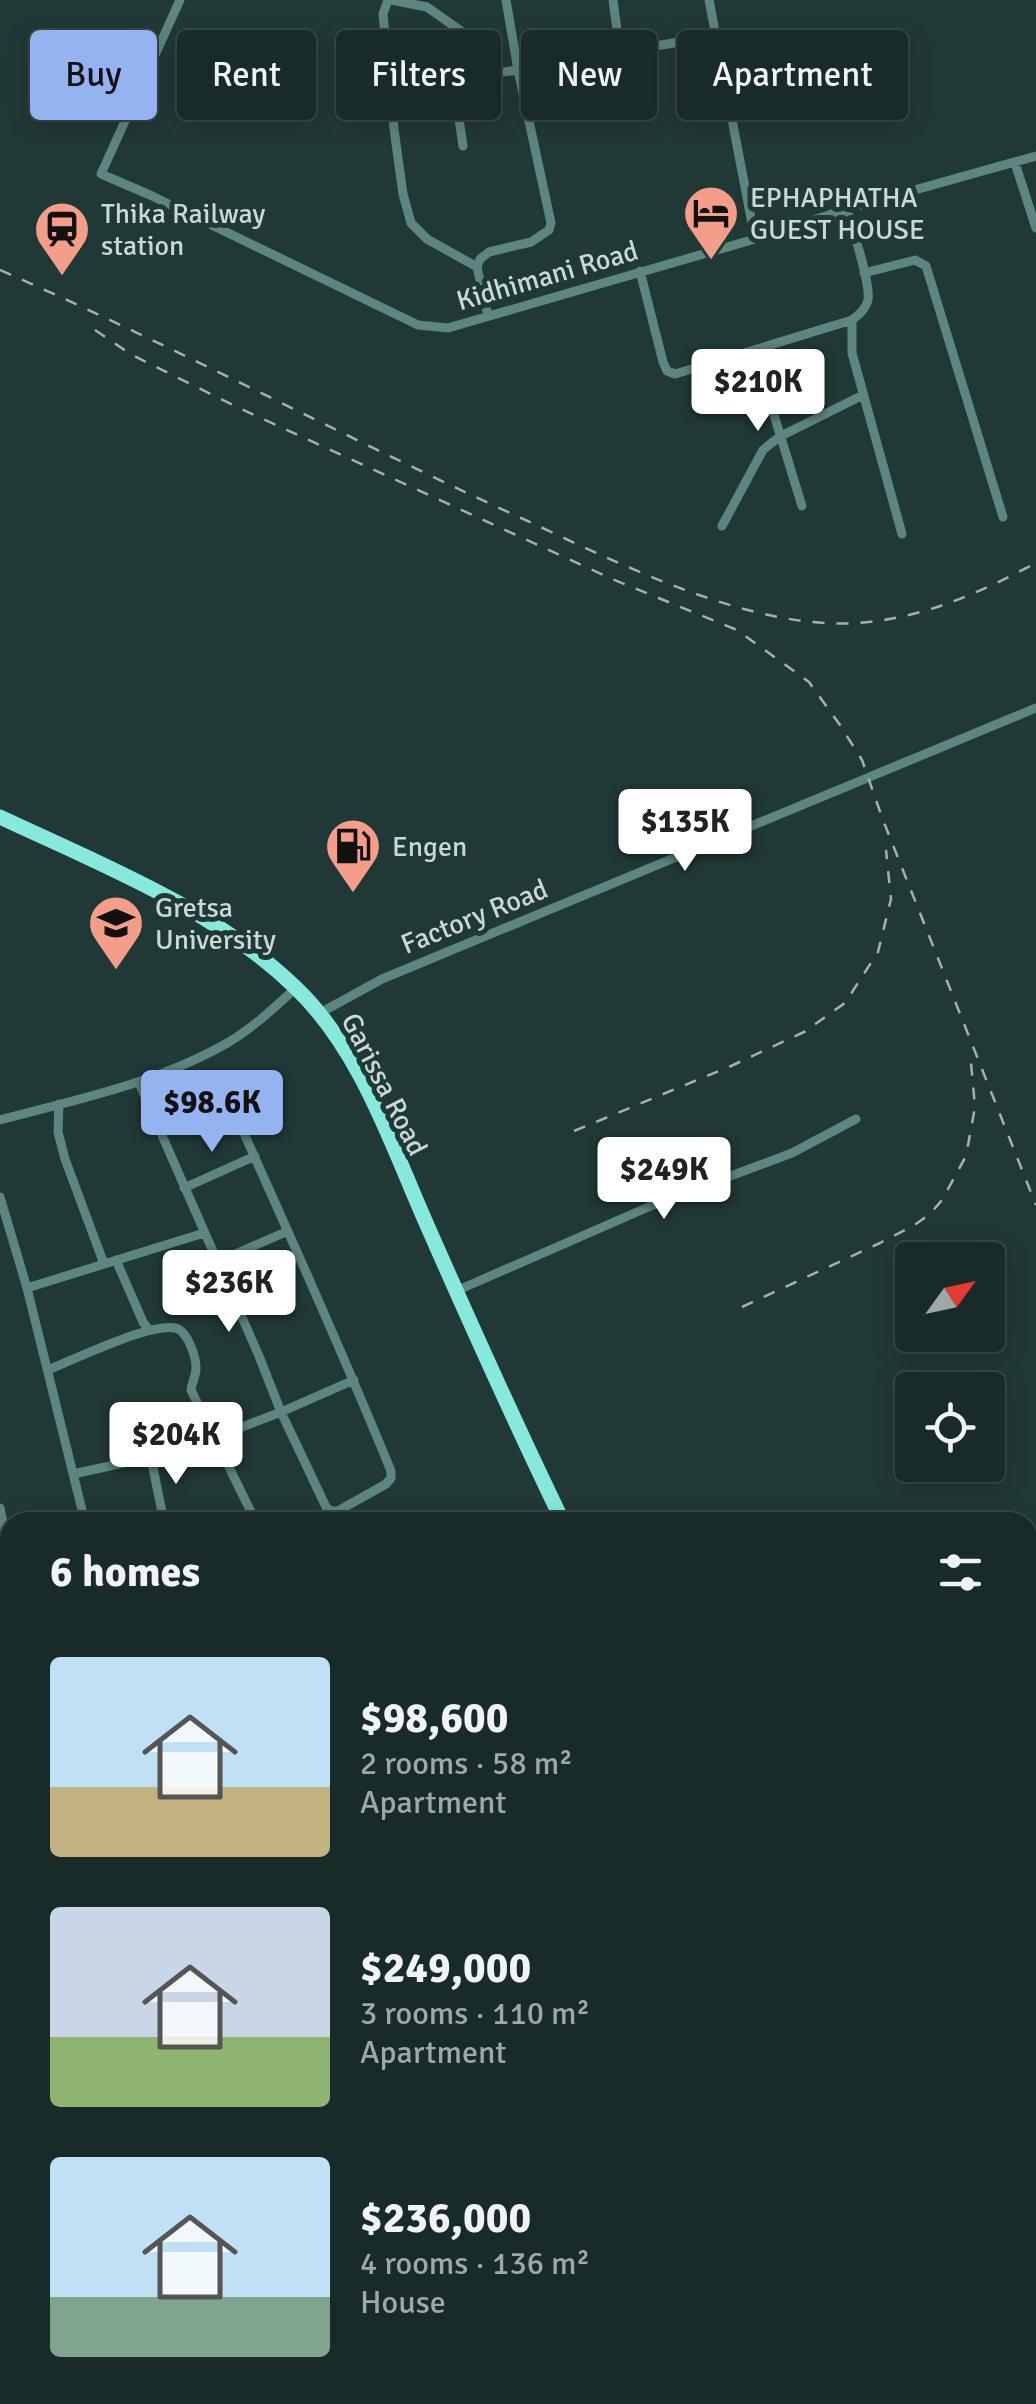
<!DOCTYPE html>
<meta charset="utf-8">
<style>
body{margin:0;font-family:Signika,sans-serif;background:#263734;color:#f1f3f6;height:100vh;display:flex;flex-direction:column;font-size:38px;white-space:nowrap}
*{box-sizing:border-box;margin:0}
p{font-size:32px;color:#9fa7a8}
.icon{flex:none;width:55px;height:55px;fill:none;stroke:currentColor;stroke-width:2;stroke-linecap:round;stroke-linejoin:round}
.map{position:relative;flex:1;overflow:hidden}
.panel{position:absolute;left:0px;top:1512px;width:1038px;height:892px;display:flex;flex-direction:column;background:#192b28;border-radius:30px 30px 0 0;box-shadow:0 5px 25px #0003,0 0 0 2px #374745}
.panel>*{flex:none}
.hud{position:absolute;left:30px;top:30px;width:978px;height:90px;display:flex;gap:20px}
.needle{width:65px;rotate:57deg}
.fabs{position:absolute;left:895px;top:1242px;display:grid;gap:20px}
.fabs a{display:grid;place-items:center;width:110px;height:110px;border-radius:10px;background:#192b28;box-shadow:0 5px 25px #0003,0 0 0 2px #374745;font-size:50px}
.price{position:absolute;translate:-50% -85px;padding:0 22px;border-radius:10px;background:#fff;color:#222;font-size:32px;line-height:65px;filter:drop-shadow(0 2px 5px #0008)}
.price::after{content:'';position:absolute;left:50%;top:60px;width:30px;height:22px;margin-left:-15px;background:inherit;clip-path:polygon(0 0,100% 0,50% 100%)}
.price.selected{background:#95b2f1;color:#111}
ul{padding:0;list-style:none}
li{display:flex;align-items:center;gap:30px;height:250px;padding:0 50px}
li span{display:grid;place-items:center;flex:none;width:280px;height:200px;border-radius:10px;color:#555}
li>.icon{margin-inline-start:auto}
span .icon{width:120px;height:120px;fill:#fffc;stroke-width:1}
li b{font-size:42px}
h2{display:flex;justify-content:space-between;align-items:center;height:120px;padding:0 50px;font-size:42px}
.chip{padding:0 35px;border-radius:10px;background:#192b28;box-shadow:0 5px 25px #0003,0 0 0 2px #374745;font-size:35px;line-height:90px}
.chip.selected{background:#95b2f1;color:#111}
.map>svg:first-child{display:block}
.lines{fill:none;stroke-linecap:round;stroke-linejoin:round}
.minor{stroke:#5e8680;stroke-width:9}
.trunk{stroke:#86e9dc;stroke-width:15}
.rail{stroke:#a1b1af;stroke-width:2.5;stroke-dasharray:12 12;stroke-linecap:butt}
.labels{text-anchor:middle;stroke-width:10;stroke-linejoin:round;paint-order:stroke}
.poi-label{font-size:28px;fill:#cad8d6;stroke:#213936;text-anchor:start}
.street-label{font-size:28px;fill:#cad8d6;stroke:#213936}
</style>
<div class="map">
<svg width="1036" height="2404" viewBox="0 0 1036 2404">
<rect width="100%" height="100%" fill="#213936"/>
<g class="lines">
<path class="minor" d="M 180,0 L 101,174 L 150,195 L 418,325 L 448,328 L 755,239 L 847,209 L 1036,156
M 388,0 L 383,14 L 394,129 L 403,194 L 411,223 L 427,239 L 477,267
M 391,0 L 427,7 L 461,31 L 487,74
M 613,0 L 620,52
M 709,0 L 755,239
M 583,62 L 620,52 L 715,36
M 463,146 L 456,99 C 470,76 493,73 518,70
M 1015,163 L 1036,228
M 640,271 L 663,362 L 667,371 L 675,374 L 685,371 L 852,320 C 859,315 866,309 868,300 C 871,283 852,228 847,209
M 864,273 L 915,260 L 926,266 L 1003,517
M 488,316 L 477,267 L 480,259 L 489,252 L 531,242 L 549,230 L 551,223 L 518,70 L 506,0
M 852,320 L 852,353 L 902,534
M 754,350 L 802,506
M 722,526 L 763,450 L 779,437 L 863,395
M 320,1013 L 382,979 L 1036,708
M 59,1104 L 58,1132 L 65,1159 L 104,1264
M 233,1109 C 287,1229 341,1349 391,1471 L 391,1478 L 386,1484 L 338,1511 L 331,1511 L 326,1507 L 281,1412 L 354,1380
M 0,1120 C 79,1099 158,1083 229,1042 C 254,1027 275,1007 296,988
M 184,1188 L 255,1156
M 0,1197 L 27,1288 L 85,1522
M 116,1260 L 143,1322 L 149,1330
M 217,1262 L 288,1231
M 27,1288 L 204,1233
M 456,1291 L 653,1205 L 792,1153 L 856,1119
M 48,1370 C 75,1359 149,1323 175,1328 C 187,1330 196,1356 196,1368 C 196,1376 192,1382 191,1390 L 256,1522
M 151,1458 L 164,1522
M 73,1474 L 183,1450 L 281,1412 L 259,1356 L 139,1083
M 0,1508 L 10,1558
M 0,1669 L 10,1668
M 0,1768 L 10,1767
M 0,1902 L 10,1901
M 0,1990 L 10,1989
M 0,2093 L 10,2091
M 0,2252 L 10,2306
M 29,2395 L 30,2403
M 118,2395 L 120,2404
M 292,2395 L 294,2404
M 442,2395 L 444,2404
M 524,2395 L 527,2404
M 613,2395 L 618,2404
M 697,2395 L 701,2404
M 329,2404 L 374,2395"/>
<path class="trunk" d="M 0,817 C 102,865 213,908 295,987 C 361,1050 391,1144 427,1225 C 471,1325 516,1425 563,1522
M 962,2395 L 966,2404"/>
<path class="rail" d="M 0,270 C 176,347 346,438 521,518 C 619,563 748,630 858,623 C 924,618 979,593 1036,563
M 95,330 L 132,355 L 241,409 L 612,579 L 737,630 L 809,682 L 840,725 L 862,760 L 883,820 L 1036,1205
M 574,1131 L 731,1066 L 804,1032 L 845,1003 L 878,952 L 891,899 L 886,850
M 742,1307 L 880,1243 L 913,1226 L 930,1214 L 942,1200 L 966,1156 L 975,1107 L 971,1063"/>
</g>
<defs>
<g id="hotel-pin" transform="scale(2.875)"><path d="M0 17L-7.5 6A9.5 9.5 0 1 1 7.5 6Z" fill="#f49e89" stroke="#213936"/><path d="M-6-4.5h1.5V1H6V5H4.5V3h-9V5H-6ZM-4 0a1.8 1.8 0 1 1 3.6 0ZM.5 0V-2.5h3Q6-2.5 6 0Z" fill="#111"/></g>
<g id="station-pin" transform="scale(2.875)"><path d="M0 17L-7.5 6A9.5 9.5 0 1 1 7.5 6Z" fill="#f49e89" stroke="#213936"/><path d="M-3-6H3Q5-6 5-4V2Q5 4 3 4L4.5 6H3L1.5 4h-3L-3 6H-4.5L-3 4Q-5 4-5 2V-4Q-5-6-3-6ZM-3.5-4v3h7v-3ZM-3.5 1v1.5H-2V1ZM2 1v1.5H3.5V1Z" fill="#111"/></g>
<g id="fuel-pin" transform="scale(2.875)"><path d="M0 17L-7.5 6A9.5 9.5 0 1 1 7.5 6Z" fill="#f49e89" stroke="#213936"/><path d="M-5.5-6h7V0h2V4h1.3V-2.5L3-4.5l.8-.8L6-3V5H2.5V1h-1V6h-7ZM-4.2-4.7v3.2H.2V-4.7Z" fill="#111"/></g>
<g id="university-pin" transform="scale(2.875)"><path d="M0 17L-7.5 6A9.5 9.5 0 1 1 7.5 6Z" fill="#f49e89" stroke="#213936"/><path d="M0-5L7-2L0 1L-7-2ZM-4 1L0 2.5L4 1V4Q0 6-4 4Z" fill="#111"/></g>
</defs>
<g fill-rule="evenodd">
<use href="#hotel-pin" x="711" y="213"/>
<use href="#station-pin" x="62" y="229"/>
<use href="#fuel-pin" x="353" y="846"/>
<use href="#university-pin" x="116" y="923"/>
</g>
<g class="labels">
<g class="poi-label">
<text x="750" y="207">EPHAPHATHA<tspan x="750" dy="32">GUEST HOUSE</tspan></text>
<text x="101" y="223">Thika Railway<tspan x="101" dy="32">station</tspan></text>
<text x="392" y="856">Engen</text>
<text x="155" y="917">Gretsa<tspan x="155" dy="32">University</tspan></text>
</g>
<g class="street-label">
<text transform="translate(547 275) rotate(-16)" y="10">Kidhimani Road</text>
<text transform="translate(474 916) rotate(-22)" y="10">Factory Road</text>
<text transform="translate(385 1084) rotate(63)" y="10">Garissa Road</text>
</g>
</g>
</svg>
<div class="fabs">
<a><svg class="needle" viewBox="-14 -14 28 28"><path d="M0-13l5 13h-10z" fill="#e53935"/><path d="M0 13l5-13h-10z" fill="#9fa7a8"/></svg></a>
<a><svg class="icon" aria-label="locate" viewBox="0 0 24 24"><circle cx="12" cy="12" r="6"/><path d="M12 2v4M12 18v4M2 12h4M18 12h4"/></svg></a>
</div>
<b class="price" style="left:758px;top:434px">$210K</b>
<b class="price" style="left:685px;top:874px">$135K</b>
<b class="price selected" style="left:212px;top:1155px">$98.6K</b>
<b class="price" style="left:664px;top:1222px">$249K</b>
<b class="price" style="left:229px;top:1335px">$236K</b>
<b class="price" style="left:176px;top:1487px">$204K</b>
<div class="hud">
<a class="chip selected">Buy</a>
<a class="chip">Rent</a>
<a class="chip">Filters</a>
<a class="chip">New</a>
<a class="chip">Apartment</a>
</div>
<section class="panel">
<h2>6 homes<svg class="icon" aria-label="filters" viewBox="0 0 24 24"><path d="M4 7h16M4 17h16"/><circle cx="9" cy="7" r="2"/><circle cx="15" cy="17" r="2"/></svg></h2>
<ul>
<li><span style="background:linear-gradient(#bfe0f5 65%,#c2b280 0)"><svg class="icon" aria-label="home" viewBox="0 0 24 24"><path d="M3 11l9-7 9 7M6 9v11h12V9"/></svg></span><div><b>$98,600</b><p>2 rooms · 58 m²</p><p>Apartment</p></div></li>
<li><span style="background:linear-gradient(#c9d6e8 65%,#8fb573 0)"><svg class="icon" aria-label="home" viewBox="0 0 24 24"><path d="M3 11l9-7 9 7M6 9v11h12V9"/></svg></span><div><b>$249,000</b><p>3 rooms · 110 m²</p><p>Apartment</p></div></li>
<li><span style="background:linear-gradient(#bfe0f5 70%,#7fa58c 0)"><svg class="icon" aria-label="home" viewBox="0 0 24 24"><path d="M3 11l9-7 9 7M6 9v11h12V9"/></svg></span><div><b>$236,000</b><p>4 rooms · 136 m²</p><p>House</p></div></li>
</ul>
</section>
</div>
